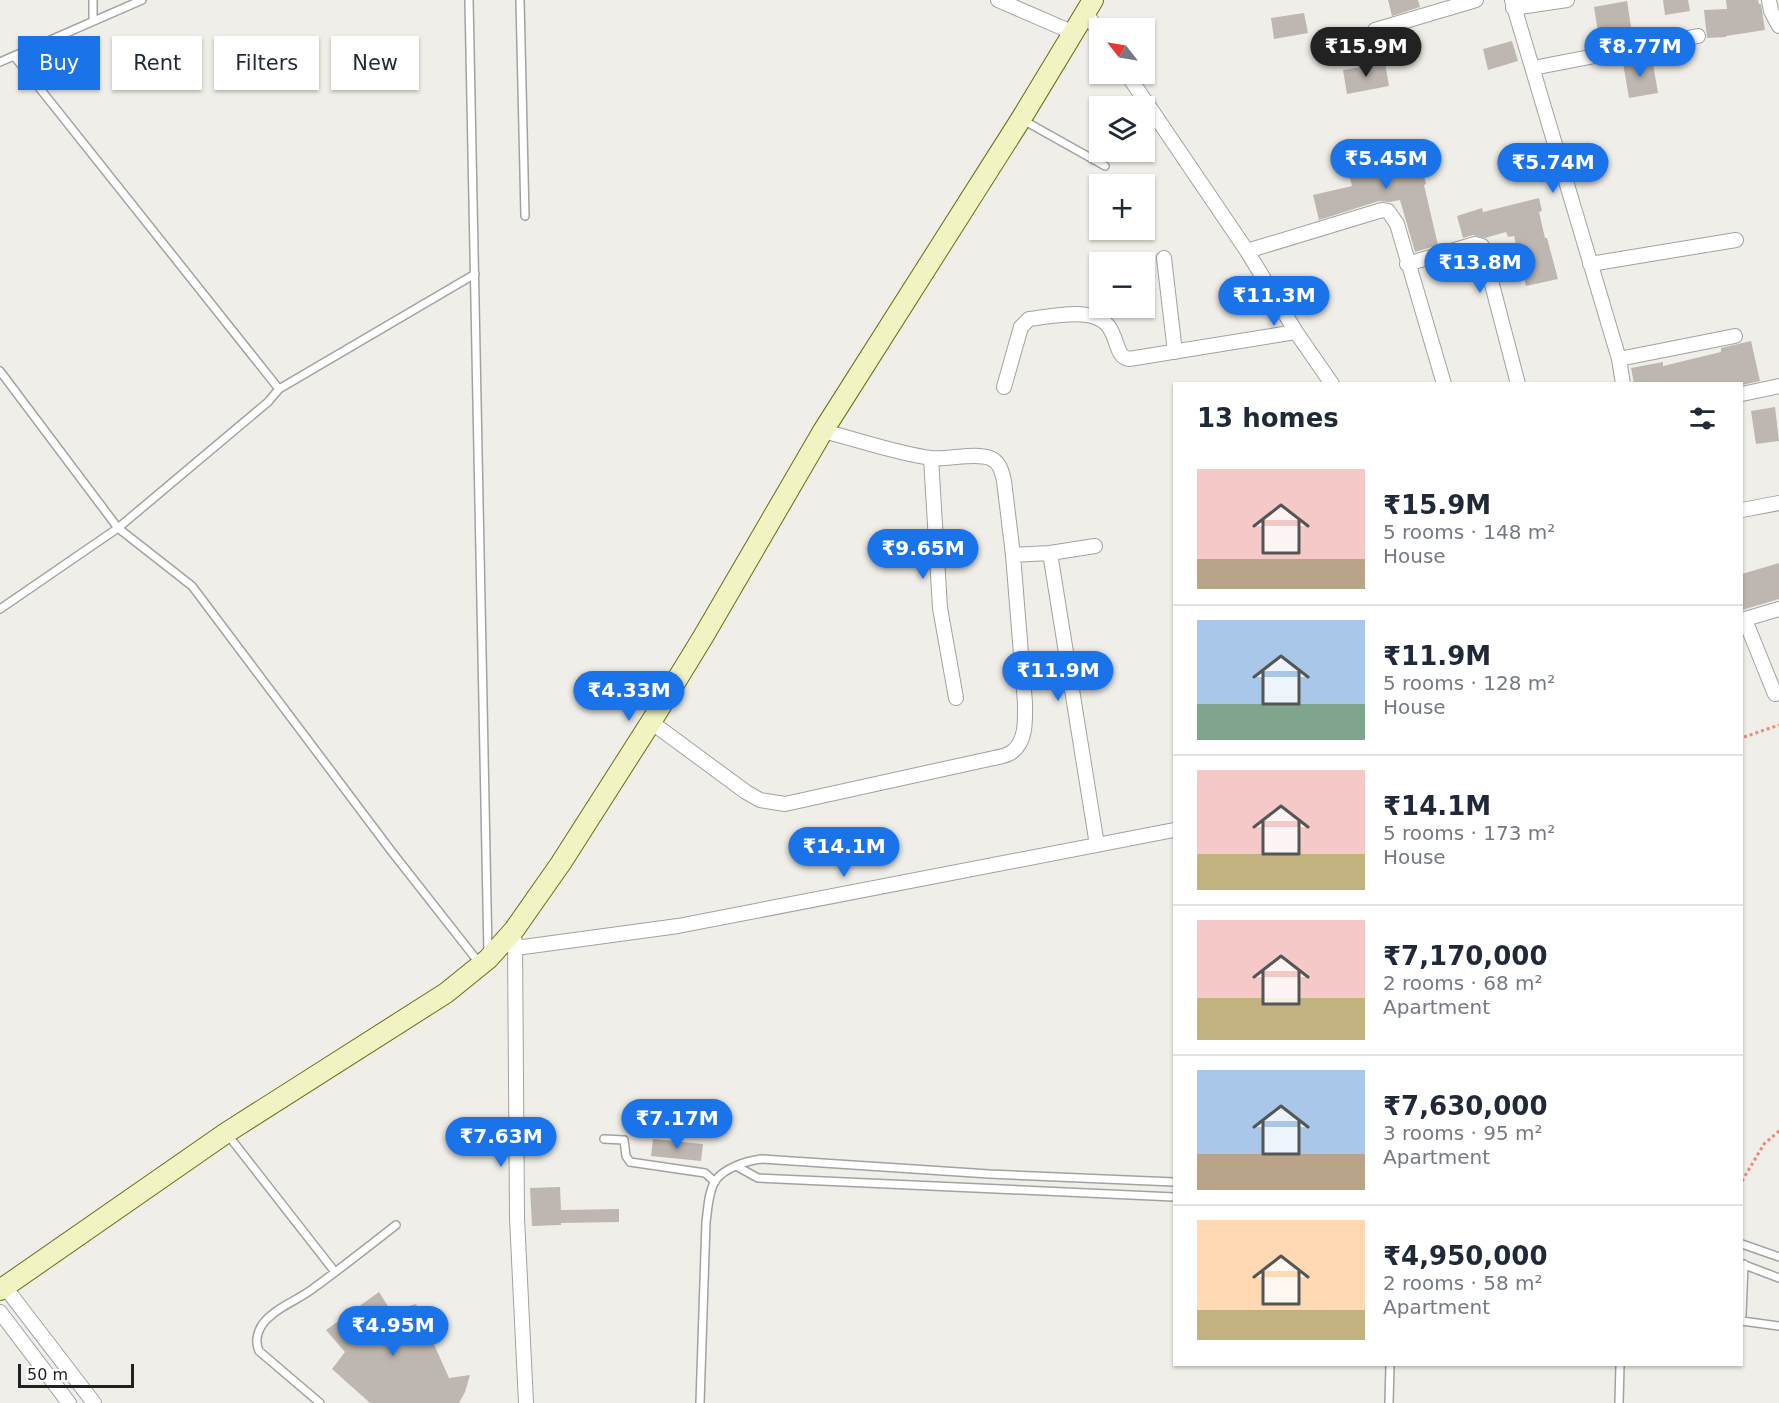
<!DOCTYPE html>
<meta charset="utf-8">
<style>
body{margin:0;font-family:"DejaVu Sans",sans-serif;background:#f6f6f7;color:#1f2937;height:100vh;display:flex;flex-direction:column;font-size:22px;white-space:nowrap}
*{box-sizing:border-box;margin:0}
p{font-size:20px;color:#747a83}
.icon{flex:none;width:33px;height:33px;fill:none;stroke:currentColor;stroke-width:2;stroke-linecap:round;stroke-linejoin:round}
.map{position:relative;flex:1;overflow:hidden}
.drawer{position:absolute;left:1173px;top:382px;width:570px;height:984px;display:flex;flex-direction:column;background:#fff;border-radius:0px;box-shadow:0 2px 4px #0004}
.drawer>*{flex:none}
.top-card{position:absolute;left:18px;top:36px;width:570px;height:54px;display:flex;gap:12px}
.needle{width:39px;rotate:301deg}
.fabs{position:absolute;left:1089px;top:18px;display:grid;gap:12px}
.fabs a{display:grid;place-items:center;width:66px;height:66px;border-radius:0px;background:#fff;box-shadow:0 2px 4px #0004;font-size:30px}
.scale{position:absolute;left:18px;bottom:15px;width:116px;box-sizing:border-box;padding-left:6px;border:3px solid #212121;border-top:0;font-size:16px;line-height:21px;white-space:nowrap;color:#212121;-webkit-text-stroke:4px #fff;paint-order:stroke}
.price{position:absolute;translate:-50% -51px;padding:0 14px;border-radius:21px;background:#1a73e8;color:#fff;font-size:20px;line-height:39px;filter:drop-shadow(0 2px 3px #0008)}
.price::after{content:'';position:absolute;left:50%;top:36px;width:18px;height:14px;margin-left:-9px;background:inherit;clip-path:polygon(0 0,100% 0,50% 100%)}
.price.on{background:#222;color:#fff}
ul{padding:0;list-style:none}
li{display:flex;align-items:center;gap:18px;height:150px;padding:0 24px}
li+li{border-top:2px solid #e0e1e3}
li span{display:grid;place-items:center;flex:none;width:168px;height:120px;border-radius:0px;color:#555}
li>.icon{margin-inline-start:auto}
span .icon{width:72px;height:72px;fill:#fffc;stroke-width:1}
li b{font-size:26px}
h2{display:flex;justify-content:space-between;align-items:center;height:72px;padding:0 24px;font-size:26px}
.chip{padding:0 21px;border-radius:0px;background:#fff;box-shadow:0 2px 4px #0004;font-size:21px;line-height:54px}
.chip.on{background:#1a73e8;color:#fff}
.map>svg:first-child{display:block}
.building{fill:#beb7b1}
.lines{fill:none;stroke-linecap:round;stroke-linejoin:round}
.service-casing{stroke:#a2a2a2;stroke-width:10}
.minor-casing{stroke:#a2a2a2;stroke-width:16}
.secondary-casing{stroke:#657010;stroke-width:22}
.path{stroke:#ed897c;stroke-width:3;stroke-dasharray:3 3;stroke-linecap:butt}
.service{stroke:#fff;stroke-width:7}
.minor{stroke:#fff;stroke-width:14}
.secondary{stroke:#f1f4c2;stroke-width:20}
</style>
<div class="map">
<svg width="1779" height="1403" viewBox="0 0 1779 1403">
<rect width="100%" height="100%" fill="#f0eee8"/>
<path class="building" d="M 1388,0 L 1418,0 L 1420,7 L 1392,16 Z
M 1663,0 L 1688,0 L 1690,11 L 1665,15 Z
M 1726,0 L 1758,0 L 1759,4 L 1761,4 L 1765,30 L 1726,36 L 1726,37 L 1707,38 L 1704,10 L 1727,9 Z
M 1627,1 L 1631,27 L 1598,32 L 1594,7 Z
M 1304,13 L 1308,33 L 1274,39 L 1271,18 Z
M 1512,41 L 1518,61 L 1488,70 L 1483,49 Z
M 1652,58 L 1658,93 L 1629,98 L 1623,63 Z
M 1385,63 L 1389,86 L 1347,94 L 1343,70 Z
M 1412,141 L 1419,169 L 1422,168 L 1426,184 L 1424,185 L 1438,245 L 1415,252 L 1400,200 L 1390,202 L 1379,201 L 1319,220 L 1313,195 L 1352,186 L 1345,159 L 1381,151 L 1381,149 Z
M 1539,198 L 1542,211 L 1539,212 L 1545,238 L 1547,238 L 1558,279 L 1526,286 L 1514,236 L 1508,237 L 1506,232 L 1485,238 L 1473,235 L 1463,238 L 1457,216 L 1482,208 L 1483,212 Z
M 1751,341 L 1760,381 L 1742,385 L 1634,384 L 1631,368 L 1663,362 L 1663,366 L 1721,352 L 1721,348 Z
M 1775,407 L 1779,441 L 1756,444 L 1751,411 Z
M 1779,563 L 1779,599 L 1742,610 L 1742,574 Z
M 653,1139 L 703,1144 L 701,1161 L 651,1156 Z
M 560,1187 L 561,1210 L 619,1209 L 619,1222 L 561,1223 L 561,1225 L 532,1226 L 530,1188 Z
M 379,1292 L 391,1311 L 416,1304 L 449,1378 L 470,1375 L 465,1392 L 459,1403 L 370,1403 L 332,1369 L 345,1352 L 326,1330 Z"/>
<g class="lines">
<g class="service-casing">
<path id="service" d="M 93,0 L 93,21
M 469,0 L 488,954
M 520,0 L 525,216
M 0,62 L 142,0
M 1023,120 L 1105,166
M 0,371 L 118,528 L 192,586 L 392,852 L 480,964
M 279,389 L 475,274
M 0,609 L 118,528 L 268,402 L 279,389 L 14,56
M 228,1135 L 335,1272
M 604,1139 L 624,1140 L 626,1156 L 630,1162 L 705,1173 L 715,1182
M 736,1166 L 758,1178 L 1174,1197
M 1742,1244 L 1779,1257
M 1742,1264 L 1779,1278
M 1742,1315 L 1744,1264
M 1742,1321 L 1779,1326
M 320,1403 L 259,1351 C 255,1342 257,1333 262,1325 C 273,1309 296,1301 311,1290 C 340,1269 368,1247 396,1225
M 700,1403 L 706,1222 C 708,1209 708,1193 715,1181 C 724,1168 746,1161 761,1159 L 989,1174 L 1174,1182
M 1389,1403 L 1390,1365
M 1619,1403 L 1620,1365"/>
</g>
<g class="minor-casing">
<path id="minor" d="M 998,0 L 1074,33
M 1512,0 L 1619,359 L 1623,384
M 1769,0 L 1771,11 L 1779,26
M 1513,8 L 1567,0
M 1086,13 L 1100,33
M 1375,30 L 1476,0
M 1533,68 L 1698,36
M 1127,74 L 1247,251 L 1296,332 L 1332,384
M 1247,251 L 1382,210 L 1388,211 L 1397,224 L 1444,384
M 1164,258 L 1175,352
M 1407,264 L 1475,244 L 1482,246 L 1518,384
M 1590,264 L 1736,240
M 1619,359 L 1735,336
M 1004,387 L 1021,327 L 1029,319 C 1047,317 1069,312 1087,315 C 1123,320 1110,356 1129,359 L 1296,332
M 1742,394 L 1779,386
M 931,458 L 940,608 L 956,698
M 1742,510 L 1779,503
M 1050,553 L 1097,845
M 1013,555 L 1050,553 L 1095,546
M 1742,620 L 1779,609
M 1745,620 L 1775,694
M 651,722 L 746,792 L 760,800 L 785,804 L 994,758 C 1000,757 1008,755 1012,752 C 1027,741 1025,718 1025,703 L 1013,555 L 1004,481 C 1002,472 1000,462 990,458 C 975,452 949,460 931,458 C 895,453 859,440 823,431
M 515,941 L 517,1218 L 526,1403
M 516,948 L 678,926 L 1174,830
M 5,1287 L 94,1403
M 0,1312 L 69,1403"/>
</g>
<g class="secondary-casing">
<path id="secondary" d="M 0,1290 L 226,1133 L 446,993 L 488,959 L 514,930 L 561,863 L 651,722 L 703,637 L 823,431 L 1021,119 L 1093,0"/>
</g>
<path class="path" d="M 1744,737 L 1779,725
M 1742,1181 L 1764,1144 L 1779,1131"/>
<use href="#service" class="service"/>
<use href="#minor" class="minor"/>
<use href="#secondary" class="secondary"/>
</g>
</svg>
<div class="fabs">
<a><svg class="needle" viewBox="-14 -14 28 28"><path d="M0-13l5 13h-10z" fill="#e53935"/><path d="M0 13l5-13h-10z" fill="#747a83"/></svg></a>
<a><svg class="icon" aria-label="layers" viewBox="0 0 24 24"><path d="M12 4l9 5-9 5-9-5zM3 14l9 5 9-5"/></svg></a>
<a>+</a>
<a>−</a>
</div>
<div class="scale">50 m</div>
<b class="price on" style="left:1366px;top:78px">₹15.9M</b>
<b class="price" style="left:1640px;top:78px">₹8.77M</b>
<b class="price" style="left:1386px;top:190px">₹5.45M</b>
<b class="price" style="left:1553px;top:194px">₹5.74M</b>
<b class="price" style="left:1480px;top:294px">₹13.8M</b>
<b class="price" style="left:1274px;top:327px">₹11.3M</b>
<b class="price" style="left:923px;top:580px">₹9.65M</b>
<b class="price" style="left:1058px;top:702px">₹11.9M</b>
<b class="price" style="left:629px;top:722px">₹4.33M</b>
<b class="price" style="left:844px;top:878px">₹14.1M</b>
<b class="price" style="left:677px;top:1150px">₹7.17M</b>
<b class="price" style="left:501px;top:1168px">₹7.63M</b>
<b class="price" style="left:393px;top:1357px">₹4.95M</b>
<div class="top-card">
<a class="chip on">Buy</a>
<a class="chip">Rent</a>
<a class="chip">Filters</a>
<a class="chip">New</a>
</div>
<section class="drawer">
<h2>13 homes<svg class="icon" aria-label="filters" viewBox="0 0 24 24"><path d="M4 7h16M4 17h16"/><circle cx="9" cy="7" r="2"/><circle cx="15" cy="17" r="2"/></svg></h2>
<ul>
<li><span style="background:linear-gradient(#f6c9c9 75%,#b9a48a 0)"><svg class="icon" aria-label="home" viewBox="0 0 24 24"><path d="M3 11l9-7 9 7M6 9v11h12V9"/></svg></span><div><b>₹15.9M</b><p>5 rooms · 148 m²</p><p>House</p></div></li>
<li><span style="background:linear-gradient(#a9c7e8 70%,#7fa58c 0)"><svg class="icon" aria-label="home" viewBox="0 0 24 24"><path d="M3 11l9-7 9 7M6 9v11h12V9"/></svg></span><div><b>₹11.9M</b><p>5 rooms · 128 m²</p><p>House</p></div></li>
<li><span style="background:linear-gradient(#f6c9c9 70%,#c2b280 0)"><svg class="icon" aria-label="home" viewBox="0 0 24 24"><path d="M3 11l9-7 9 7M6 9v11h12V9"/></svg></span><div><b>₹14.1M</b><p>5 rooms · 173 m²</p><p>House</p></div></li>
<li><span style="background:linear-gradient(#f6c9c9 65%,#c2b280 0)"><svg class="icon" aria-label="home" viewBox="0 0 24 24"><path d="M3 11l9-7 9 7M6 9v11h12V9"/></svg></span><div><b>₹7,170,000</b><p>2 rooms · 68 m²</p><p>Apartment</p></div></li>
<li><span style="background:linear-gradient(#a9c7e8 70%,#b9a48a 0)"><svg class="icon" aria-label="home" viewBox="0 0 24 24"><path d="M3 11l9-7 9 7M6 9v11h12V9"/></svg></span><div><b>₹7,630,000</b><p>3 rooms · 95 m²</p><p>Apartment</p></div></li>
<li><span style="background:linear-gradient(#ffd9b3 75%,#c2b280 0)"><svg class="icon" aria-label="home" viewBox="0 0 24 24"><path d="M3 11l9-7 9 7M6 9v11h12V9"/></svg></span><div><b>₹4,950,000</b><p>2 rooms · 58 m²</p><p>Apartment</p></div></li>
</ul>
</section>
</div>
